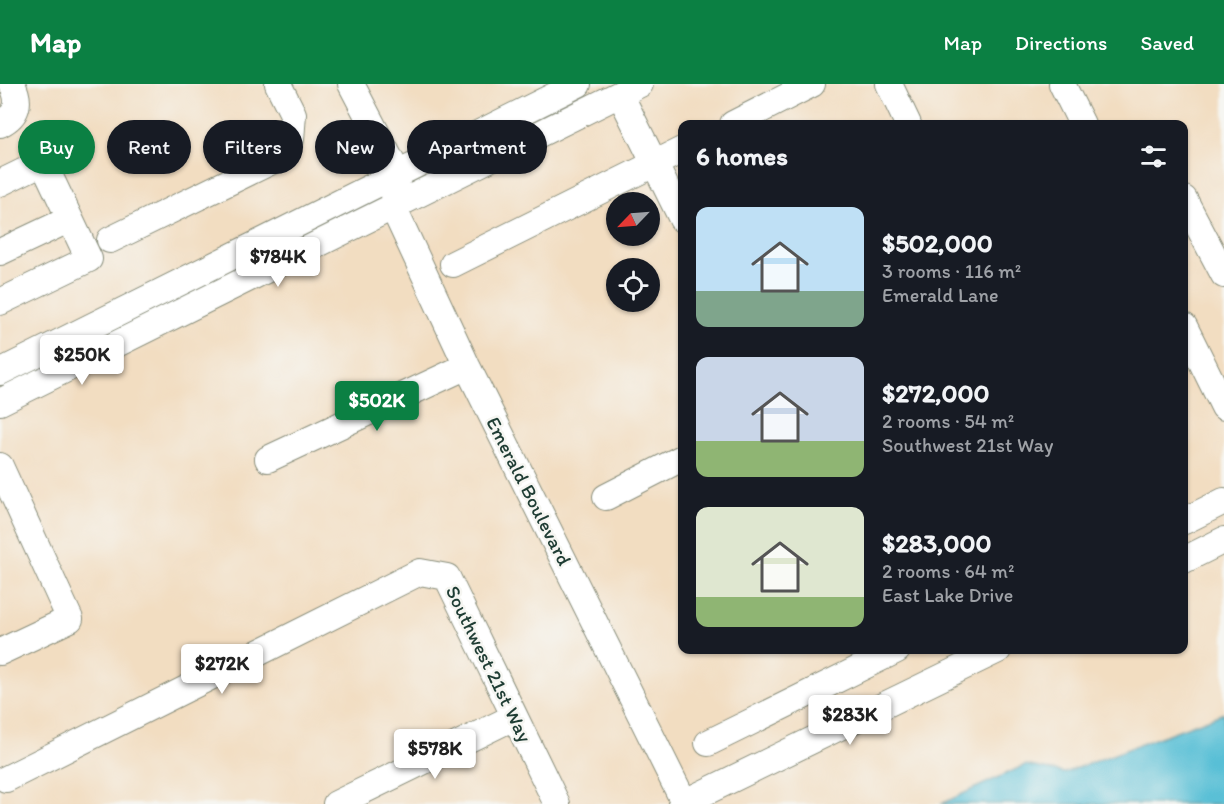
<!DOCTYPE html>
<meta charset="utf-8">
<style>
body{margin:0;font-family:Itim,sans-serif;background:#242831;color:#f1f3f6;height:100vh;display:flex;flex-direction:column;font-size:22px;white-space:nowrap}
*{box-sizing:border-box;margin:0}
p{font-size:20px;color:#9ea1a6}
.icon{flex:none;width:33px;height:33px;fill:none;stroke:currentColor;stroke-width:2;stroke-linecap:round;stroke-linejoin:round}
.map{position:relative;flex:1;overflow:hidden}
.drawer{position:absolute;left:678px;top:36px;width:510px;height:534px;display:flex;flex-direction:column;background:#171b24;border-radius:12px;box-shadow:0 2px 4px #0004}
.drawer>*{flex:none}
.guide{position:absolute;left:18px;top:36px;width:570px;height:54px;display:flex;gap:12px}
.needle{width:39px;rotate:245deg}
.buttons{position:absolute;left:606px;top:108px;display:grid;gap:12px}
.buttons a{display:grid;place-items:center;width:54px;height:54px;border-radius:50%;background:#171b24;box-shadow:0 2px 4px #0004;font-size:30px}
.price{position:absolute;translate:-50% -51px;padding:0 14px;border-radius:6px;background:#fff;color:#222;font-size:20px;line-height:39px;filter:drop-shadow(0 2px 3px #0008)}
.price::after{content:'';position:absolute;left:50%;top:36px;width:18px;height:14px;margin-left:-9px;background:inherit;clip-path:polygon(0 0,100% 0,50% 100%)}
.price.active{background:#0b8043;color:#fff}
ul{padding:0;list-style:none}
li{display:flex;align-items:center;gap:18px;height:150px;padding:0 18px}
li span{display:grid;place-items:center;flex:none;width:168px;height:120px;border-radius:12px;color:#555}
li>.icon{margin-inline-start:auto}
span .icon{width:72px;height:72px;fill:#fffc;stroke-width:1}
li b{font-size:26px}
h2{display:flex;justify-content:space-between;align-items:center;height:72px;padding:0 18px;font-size:26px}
.tag{padding:0 21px;border-radius:27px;background:#171b24;box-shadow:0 2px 4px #0004;font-size:21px;line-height:54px}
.tag.active{background:#0b8043;color:#fff}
header{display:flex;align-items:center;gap:36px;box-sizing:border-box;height:84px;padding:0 30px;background:#0b8043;color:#fff}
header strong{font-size:28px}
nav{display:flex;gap:33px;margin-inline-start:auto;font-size:21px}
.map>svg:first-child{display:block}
.water{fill:#59bfd6;stroke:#3c7e85;stroke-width:1.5}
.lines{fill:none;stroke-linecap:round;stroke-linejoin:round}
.minor-casing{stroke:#888d7a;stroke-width:28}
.minor{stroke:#fff;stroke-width:26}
.labels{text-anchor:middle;stroke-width:5;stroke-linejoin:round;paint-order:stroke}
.street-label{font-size:20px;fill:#1f3d34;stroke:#f6f6f2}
</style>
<header>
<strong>Map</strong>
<nav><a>Map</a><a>Directions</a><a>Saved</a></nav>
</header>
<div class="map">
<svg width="1224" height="720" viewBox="0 0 1224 720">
<rect width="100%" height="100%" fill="#f6f6f2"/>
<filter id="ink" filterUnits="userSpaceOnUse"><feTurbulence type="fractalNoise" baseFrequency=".0167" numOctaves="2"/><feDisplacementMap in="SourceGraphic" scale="12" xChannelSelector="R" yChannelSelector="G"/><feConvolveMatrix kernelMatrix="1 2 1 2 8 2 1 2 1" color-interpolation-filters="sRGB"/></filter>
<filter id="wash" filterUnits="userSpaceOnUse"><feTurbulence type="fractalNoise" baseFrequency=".008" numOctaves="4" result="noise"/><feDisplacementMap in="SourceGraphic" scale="24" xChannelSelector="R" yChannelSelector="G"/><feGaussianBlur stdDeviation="1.35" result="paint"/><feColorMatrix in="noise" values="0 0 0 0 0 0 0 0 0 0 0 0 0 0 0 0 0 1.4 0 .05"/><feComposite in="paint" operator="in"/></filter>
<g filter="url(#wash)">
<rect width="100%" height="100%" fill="#f2ddc1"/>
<path class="water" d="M 1224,629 L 1224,720 L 941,720 L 1025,681 L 1064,689 Z"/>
</g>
<g filter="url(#ink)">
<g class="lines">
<g class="minor-casing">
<path id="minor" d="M 351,0 L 398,90
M 889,0 L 908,40
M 1062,0 L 1082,40
M 620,10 L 682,135
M 0,40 C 18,31 21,18 12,0
M 733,40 L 812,0
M 398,90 L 393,123 L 467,282 L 684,718
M 0,99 L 43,78 L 89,175 L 0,218
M 1184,115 L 1224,191
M 110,156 L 276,75 L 291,56 L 293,30 L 278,0
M 0,168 L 70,135
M 453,180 L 682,66
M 1184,242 L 1224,323
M 0,288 L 578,0
M 0,318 L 640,0
M 268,375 L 467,282
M 0,382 L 70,535 L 0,568
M 606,413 L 682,374
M 1184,437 L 1224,417
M 1184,476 L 1224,456
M 708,659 L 897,566
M 6,695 L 420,488 L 447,493 L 557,720
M 336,720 L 514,633
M 681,720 L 998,566"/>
</g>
<use href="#minor" class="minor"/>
</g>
</g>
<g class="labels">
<g class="street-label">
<text transform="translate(529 407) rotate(63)" y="7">Emerald Boulevard</text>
<text transform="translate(489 580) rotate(64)" y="7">Southwest 21st Way</text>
</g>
</g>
</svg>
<div class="buttons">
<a><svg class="needle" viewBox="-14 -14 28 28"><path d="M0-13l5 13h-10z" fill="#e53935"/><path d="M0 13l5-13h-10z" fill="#9ea1a6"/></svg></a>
<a><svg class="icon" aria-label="locate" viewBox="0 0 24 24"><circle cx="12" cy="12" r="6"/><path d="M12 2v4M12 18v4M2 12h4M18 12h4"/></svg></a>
</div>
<b class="price" style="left:278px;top:204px">$784K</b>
<b class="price" style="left:82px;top:302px">$250K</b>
<b class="price active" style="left:377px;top:348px">$502K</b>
<b class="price" style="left:222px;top:611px">$272K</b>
<b class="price" style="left:850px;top:662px">$283K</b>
<b class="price" style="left:435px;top:696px">$578K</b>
<div class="guide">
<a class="tag active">Buy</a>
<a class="tag">Rent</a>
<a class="tag">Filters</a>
<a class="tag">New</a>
<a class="tag">Apartment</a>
</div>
<section class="drawer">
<h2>6 homes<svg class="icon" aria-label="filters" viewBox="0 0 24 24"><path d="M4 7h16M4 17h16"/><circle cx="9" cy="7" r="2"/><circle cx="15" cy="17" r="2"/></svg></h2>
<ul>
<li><span style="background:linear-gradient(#bfe0f5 70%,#7fa58c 0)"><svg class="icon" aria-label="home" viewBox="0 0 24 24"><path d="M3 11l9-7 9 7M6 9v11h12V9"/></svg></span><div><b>$502,000</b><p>3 rooms · 116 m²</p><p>Emerald Lane</p></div></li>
<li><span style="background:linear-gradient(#c9d6e8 70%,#8fb573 0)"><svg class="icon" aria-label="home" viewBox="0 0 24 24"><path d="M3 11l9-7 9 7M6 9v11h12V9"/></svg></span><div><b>$272,000</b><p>2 rooms · 54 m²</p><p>Southwest 21st Way</p></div></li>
<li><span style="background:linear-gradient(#dfe7d0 75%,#8fb573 0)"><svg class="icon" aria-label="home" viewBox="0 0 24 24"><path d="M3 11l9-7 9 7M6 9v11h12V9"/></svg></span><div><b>$283,000</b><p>2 rooms · 64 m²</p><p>East Lake Drive</p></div></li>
</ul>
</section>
</div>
